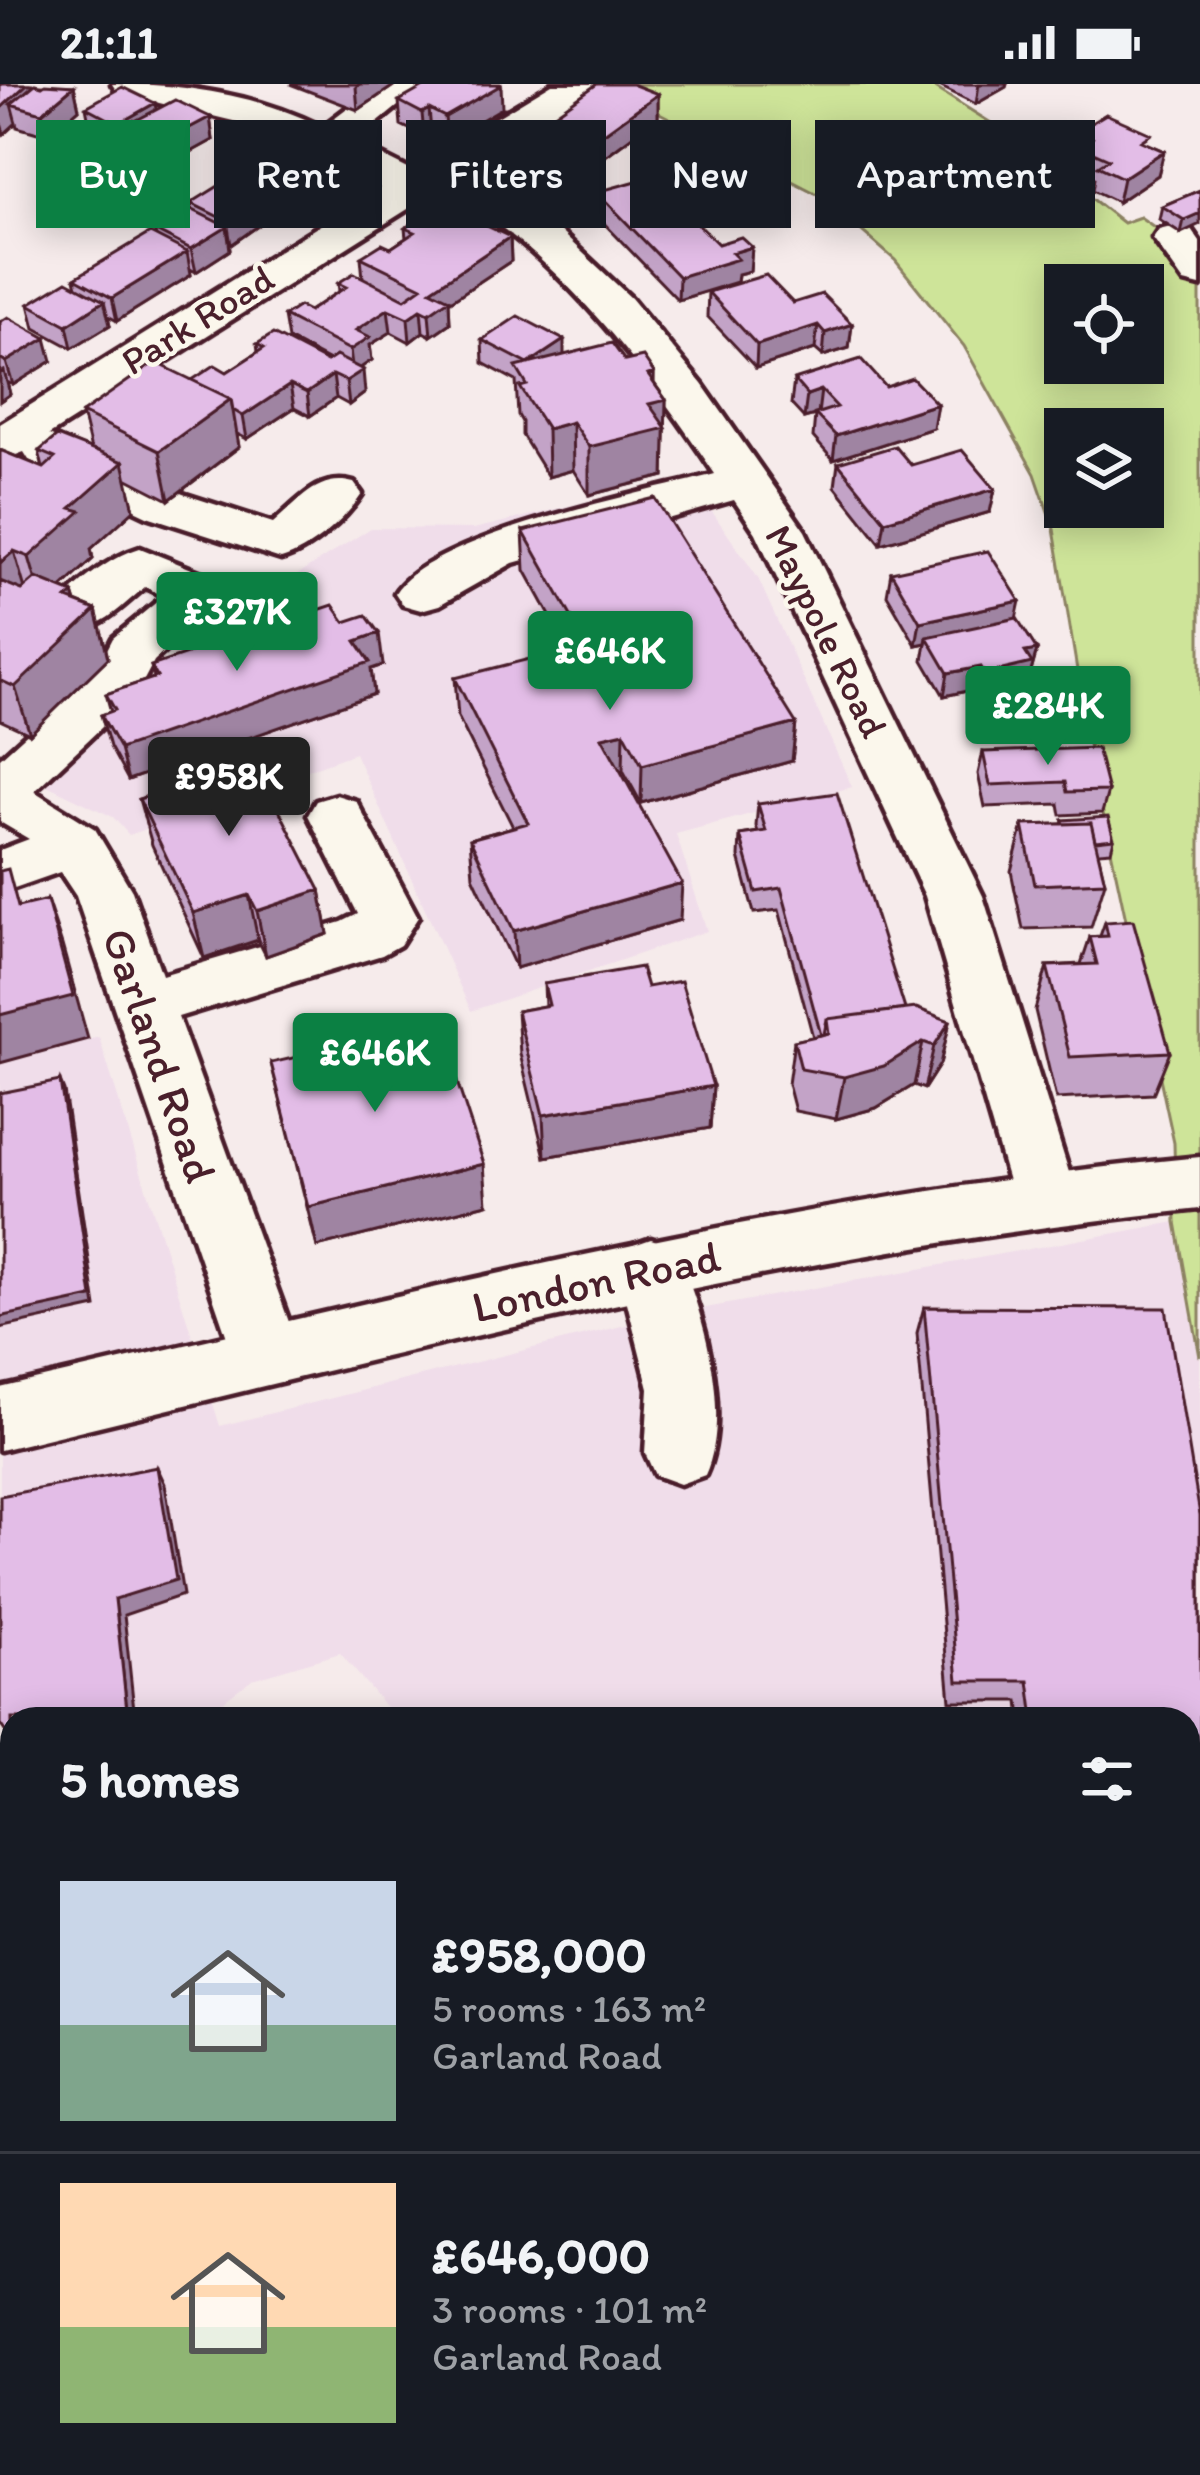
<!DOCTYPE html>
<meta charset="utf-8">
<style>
body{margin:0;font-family:Itim,sans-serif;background:#20242c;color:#f1f3f6;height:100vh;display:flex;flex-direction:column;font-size:45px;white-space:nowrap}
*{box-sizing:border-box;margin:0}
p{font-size:39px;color:#9ea1a6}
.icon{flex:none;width:66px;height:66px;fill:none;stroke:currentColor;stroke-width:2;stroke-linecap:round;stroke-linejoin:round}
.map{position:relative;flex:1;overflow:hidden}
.sheet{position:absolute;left:0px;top:1623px;width:1200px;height:768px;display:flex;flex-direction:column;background:#171b24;border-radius:36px 36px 0 0;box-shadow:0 6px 30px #0003}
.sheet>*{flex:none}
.banner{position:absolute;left:36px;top:36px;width:1128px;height:108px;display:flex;gap:24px}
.tools{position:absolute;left:1044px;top:180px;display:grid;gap:24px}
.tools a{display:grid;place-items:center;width:120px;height:120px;border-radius:0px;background:#171b24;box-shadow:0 6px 30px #0003;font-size:60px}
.price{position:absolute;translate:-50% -102px;padding:0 27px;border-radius:12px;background:#0b8043;color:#fff;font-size:39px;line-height:78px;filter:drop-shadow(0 3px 6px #0008)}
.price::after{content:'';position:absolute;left:50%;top:72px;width:36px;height:27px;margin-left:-18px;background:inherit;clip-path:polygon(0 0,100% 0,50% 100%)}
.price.selected{background:#222;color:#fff}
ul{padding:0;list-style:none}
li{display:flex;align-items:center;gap:36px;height:300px;padding:0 60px}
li+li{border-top:3px solid #363941}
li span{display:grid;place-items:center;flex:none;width:336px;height:240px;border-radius:0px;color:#555}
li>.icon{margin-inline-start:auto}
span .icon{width:144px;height:144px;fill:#fffc;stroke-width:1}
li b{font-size:51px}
h2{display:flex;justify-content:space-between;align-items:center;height:144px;padding:0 60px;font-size:51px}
.tag{padding:0 42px;border-radius:0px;background:#171b24;box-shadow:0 6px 30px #0003;font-size:42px;line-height:108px}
.tag.selected{background:#0b8043;color:#fff}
.status{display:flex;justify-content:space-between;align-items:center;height:84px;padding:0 60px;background:#171b24;direction:ltr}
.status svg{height:33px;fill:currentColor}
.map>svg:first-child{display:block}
.built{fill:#f0ddea}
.green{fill:#cee499;stroke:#8c8262;stroke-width:3;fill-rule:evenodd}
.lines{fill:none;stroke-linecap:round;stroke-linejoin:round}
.minor-casing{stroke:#4a1f2b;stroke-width:9}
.highway-casing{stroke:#4a1f2b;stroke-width:9}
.minor{fill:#fbf7ec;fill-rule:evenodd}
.highway{fill:#fbf7ec;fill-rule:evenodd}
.wall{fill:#c3a3c7;stroke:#4a1f2b;stroke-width:3}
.shaded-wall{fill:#9f84a2;stroke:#4a1f2b;stroke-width:3}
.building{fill:#e3bde7;stroke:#4a1f2b;stroke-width:3}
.labels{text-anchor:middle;stroke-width:9;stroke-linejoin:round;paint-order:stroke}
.far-street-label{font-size:39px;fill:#4a1f2b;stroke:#fbf7ec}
.street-label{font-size:45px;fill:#4a1f2b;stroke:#fbf7ec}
</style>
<div class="status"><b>21:11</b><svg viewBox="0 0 49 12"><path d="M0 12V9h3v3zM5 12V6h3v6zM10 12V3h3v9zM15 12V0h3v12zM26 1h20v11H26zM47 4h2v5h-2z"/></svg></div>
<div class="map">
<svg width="1200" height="2391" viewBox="0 0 1200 2391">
<rect width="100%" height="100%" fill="#f6ebeb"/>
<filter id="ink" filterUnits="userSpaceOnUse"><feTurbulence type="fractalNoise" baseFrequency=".00833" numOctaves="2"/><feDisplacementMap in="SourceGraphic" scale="24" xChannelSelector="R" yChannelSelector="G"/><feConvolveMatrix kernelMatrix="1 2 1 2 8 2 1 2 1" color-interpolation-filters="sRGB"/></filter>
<g filter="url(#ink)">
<path class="built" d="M 688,393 L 758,494 L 852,703 L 676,750 L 707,847 L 471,927 L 355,669 L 129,751 L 113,733 L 24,690 L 102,643 L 286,498 L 371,444 L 474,445 Z
M 99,953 L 220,1342 L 662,1232 L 1176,1138 L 1200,1273 L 1200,2204 L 1188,2217 L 1188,1635 L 396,1635 L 340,1569 L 252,1595 L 199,1635 L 0,1636 L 0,979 Z"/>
<path class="green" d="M 603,0 L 929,0 L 1015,54 L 1123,139 L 1140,133 L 1167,152 L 1200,199 L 1200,1273 L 1176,1138 L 1174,1059 L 1092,678 L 1054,445 L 1035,390 L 964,262 L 895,176 L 823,113 ZM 1065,201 L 1143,201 L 1143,279 L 1065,279 ZM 1065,345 L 1143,345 L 1143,423 L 1065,423 Z
M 0,2064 L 12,2095 L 12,2379 L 121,2379 L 126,2391 L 0,2391 Z"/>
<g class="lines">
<g class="minor-casing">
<path id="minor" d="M 112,0 C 185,0 255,10 322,43 L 379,0 L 425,0 L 354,58 L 410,86 L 552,0 L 601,0 L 595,9 L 473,84 L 550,138 L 631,214 L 702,300 L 805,447 L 983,812 L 1077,1114 L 1068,1133 L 1045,1141 L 1022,1133 L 1013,1114 L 925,812 L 756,449 L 734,416 L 513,479 L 439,521 L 421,526 L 403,521 L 395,509 C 431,451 645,409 715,390 C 658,305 597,222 519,157 C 495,137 468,120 443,103 L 49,351 L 183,410 L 273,439 C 299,417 319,389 354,399 L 362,410 C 345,436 310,467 281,475 L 147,432 L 29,376 L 24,368 L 0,377 L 0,340 L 380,104 L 258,43 L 118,9 Z
M 1175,141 L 1191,145 L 1200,158 L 1200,202 L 1184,198 L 1153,154 L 1159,145 Z
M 140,464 L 219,496 L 227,508 L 154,577 L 136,611 L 34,707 L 95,745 L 132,807 L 162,891 L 342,838 L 358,830 L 308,731 L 316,717 L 336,711 L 356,717 L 418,833 L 400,861 L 382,871 L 178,933 L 301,1271 L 291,1292 L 267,1300 L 243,1292 L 233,1271 L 76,812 L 60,788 L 0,809 L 0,766 L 29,755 L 0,738 L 0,674 L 96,587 L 113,554 L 164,512 L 145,503 C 118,525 97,552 61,542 L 53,530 C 70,503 110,473 140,464 Z
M 651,1155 L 674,1163 C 703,1223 733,1329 705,1391 L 680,1400 L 655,1391 L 645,1369 L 649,1305 L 618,1183 L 628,1163 Z
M 0,1723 L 12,1728 L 12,1818 L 0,1813 Z
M 532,2379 L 655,2379 L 660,2391 L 536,2391 Z"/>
</g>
<g class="highway-casing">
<path id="highway" d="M 1200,1073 L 1200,1125 C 793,1165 397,1271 0,1366 L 0,1304 C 397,1213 793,1111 1200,1073 Z"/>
</g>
<use href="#minor" class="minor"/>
<use href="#highway" class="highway"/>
</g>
<path class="wall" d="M 0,0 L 74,2 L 79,25 L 48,52 L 17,43 L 16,39 L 4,50 L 0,49 Z
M 290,0 L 395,0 L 395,1 L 358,26 Z
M 935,0 L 1007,0 L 1006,3 L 976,20 Z
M 658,10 L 658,33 L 565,102 L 516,82 L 515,58 Z
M 399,17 L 502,24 L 447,56 L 431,48 L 424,52 L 401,41 Z
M 155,19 L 156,26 L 210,33 L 213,56 L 162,84 L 141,73 L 137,55 L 123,63 L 91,47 L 86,23 Z
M 1078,47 L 1149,61 L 1164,67 L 1158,91 L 1118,118 L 1093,106 L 1095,94 L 1076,85 L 1078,73 L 1073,71 Z
M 310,80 L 313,103 L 231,161 L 229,160 L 230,166 L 196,188 L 190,185 L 191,191 L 117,237 L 108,232 L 110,241 L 72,264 L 35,244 L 29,220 L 77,203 L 75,194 L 156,152 L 154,146 L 192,126 L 191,119 L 238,104 L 237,101 L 241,99 L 240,93 L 244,90 L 243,82 Z
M 1200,106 L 1181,149 L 1159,135 L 1162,122 Z
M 597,108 L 718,160 L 752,163 L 750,187 L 738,190 L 737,198 L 678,216 L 597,132 Z
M 437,135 L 510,153 L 511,177 L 449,218 L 450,239 L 431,252 L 423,248 L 410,258 L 391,248 L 370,261 L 372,276 L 360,284 L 365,309 L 349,321 L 336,314 L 310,332 L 294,324 L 247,355 L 237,350 L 239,363 L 169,416 L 126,394 L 134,426 L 91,465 L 93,475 L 62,504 L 73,509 L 76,518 L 96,526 L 108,574 L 30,650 L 0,636 L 0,366 L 43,384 L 39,367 L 91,366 L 82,329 L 192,296 L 227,288 L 258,268 L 257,260 L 327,278 L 329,277 L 288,255 L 284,232 L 309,227 L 339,207 L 338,199 L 363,194 L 361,173 L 391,164 L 406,154 L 405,144 Z
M 708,208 L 793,219 L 852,240 L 849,264 L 823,272 L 815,265 L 756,284 L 707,232 Z
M 0,238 L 52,277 L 13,301 L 7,298 L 10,310 L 0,317 Z
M 482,256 L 564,271 L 625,277 L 654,289 L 654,299 L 666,316 L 664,392 L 589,411 L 573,386 L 548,393 L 522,351 L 522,338 L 518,331 L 516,297 L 483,279 Z
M 794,296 L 886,303 L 933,344 L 833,376 L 813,353 L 815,331 L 804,334 L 791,320 Z
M 838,379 L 995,405 L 990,428 L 881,460 L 835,402 Z
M 523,447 L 796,639 L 792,677 L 641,719 L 623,686 L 620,687 L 680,836 L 516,884 L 473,792 L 470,755 L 513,743 L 458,633 L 455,594 L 571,603 L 587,599 L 525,486 Z
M 891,488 L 1016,535 L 1037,566 L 1027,602 L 980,612 L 976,605 L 944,612 L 923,576 L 926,559 L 916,561 L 887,511 Z
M 345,538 L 383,581 L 371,585 L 374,610 L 128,696 L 110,663 L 101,631 L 111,628 L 106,610 L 154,594 L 151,582 Z
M 983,668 L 1108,707 L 1102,729 L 1061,731 L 1059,720 L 985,723 L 978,690 Z
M 201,684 L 320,806 L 328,850 L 266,872 L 258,856 L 204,874 L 152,761 L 139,715 L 204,695 Z
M 758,720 L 905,925 L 950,937 L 940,980 L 924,1005 L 914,1001 L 876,1024 L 836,1035 L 795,1027 L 788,1000 L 794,957 L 813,953 L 779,826 L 754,829 L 739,773 L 740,751 L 758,748 L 756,742 Z
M 1063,736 L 1114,755 L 1111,767 L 1098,768 L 1105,798 L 1091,843 L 1023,845 L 1011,787 L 1023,741 L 1062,740 Z
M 1105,838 L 1170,968 L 1153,1010 L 1056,1015 L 1035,926 L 1047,882 L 1081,880 L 1090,853 L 1100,852 Z
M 544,900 L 647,903 L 713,1002 L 710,1044 L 545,1073 L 520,970 L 517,927 L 545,922 Z
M 271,979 L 487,1120 L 317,1163 Z
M 924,1223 L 1200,1431 L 1200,1846 L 1188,1846 L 1188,1635 L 1021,1635 L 1019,1617 L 950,1617 L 917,1249 Z
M 1200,2282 L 1200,2299 L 1193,2286 Z
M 916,2379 L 1008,2379 L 1006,2391 L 914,2391 Z"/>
<path class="shaded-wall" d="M 27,0 L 32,0 L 37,19 L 11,20 L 16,39 L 4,50 L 0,35 L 0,25 Z
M 360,0 L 395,0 L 395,1 L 358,26 L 356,3 Z
M 979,0 L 1007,0 L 1006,3 L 976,20 Z
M 501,1 L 502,24 L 447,56 L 445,33 Z
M 74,2 L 79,25 L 48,52 L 42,29 Z
M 658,10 L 658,33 L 565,102 L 564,78 Z
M 155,19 L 159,43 L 148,44 L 135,37 L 137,55 L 123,63 L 118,40 Z
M 429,25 L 431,48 L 424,52 L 422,29 Z
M 210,33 L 213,56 L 162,84 L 157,61 Z
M 1164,67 L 1158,91 L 1118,118 L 1123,94 Z
M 310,80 L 313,103 L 231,161 L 227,137 Z
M 1200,129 L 1200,140 L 1181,149 L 1184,136 Z
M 227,143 L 230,166 L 196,188 L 191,165 Z
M 510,153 L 511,177 L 449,218 L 450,239 L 431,252 L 429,229 L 431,206 Z
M 752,163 L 750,187 L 738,190 L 737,198 L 678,216 L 679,193 L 732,169 Z
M 187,168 L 191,191 L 117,237 L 112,214 Z
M 104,217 L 110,241 L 72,264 L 67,241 Z
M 388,225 L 391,248 L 370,261 L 372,276 L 353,289 L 350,266 L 356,246 Z
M 421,225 L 423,248 L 410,258 L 408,234 Z
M 852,240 L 849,264 L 823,272 L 825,249 Z
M 818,241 L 815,265 L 756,284 L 757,261 Z
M 46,254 L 52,277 L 13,301 L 6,278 Z
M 564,256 L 564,280 L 528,280 Z
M 363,286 L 365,309 L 349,321 L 346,297 Z
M 4,287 L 10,310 L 0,317 L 0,289 Z
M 654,289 L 653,319 L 666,316 L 664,392 L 589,411 L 589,363 L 648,291 Z
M 333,291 L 336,314 L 310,332 L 307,309 Z
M 290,301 L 294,324 L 247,355 L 243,332 Z
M 821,306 L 818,330 L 804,334 L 807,311 Z
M 231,315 L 239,363 L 169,416 L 159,367 Z
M 937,320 L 933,344 L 833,376 L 836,352 Z
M 572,338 L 573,386 L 548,393 L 547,345 Z
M 123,378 L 134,426 L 91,465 L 93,475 L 43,521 L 29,473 L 71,424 Z
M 995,405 L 990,428 L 881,460 L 885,437 Z
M 14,467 L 28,515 L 0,534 L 0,479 Z
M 73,509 L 82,540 L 96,526 L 108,574 L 30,650 L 15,603 L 67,515 Z
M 1020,517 L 1015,540 L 927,553 L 926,559 L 916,561 L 920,538 Z
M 379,549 L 383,581 L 371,585 L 374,610 L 128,696 L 120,665 L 356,557 Z
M 1037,566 L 1027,602 L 980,612 L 985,590 L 1025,568 Z
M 981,583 L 976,605 L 944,612 L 948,589 Z
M 796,639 L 792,677 L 641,719 L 642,681 Z
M 624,648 L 623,686 L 602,692 L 602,653 Z
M 682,799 L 680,836 L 516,884 L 514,847 Z
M 320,806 L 328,850 L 266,872 L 257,827 Z
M 249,811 L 258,856 L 204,874 L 193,829 Z
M 47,816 L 62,861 L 88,955 L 0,979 L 0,931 Z
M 950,937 L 940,980 L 924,1005 L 934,962 Z
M 923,958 L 914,1001 L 876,1024 L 836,1035 L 844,993 Z
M 60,997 L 64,1007 L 96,1223 L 0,1244 L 0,1233 Z
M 713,1002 L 710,1044 L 545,1073 L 543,1031 Z
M 484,1080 L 487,1120 L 317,1163 L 308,1123 Z
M 157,1383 L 165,1400 L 183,1511 L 124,1531 L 135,1635 L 128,1635 L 115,1515 Z
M 0,1822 L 2,1823 L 12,1848 L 3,1843 L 0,1835 Z
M 12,1980 L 12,1994 L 8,1997 L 0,1992 L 0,1986 Z"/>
<path class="building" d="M 0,0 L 27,0 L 0,25 Z
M 35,0 L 42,2 L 45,0 L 74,2 L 42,29 L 11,20 Z
M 429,0 L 500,0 L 501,1 L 445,33 L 429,25 L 422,29 L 399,17 Z
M 597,0 L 632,0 L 658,10 L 564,78 L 515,58 Z
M 122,3 L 155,19 L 118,40 L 86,23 Z
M 175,16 L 210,33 L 157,61 L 137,50 L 148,44 L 135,37 Z
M 1106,30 L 1151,50 L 1141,57 L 1164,67 L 1123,94 L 1098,82 L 1109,75 L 1080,62 L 1092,54 L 1078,47 Z
M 283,67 L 310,80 L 227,137 L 191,119 L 225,98 L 254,112 L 237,101 L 246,96 L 240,93 L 251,86 L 243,82 Z
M 651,93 L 718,160 L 741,153 L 752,163 L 732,169 L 738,175 L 679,193 L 597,108 Z
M 1200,106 L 1200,129 L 1184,136 L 1162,122 Z
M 189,124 L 227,143 L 191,165 L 154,146 Z
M 451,125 L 510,153 L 431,206 L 449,215 L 429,229 L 421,225 L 408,234 L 388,225 L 356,246 L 370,253 L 350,266 L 284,232 L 299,222 L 309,227 L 346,203 L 338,199 L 354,189 L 405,215 L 422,203 L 361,173 L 382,160 L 391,164 L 415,148 L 405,144 L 427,130 L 437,135 Z
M 150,149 L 187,168 L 112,214 L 75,194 Z
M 766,191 L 793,219 L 822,210 L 852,240 L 825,249 L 818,241 L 757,261 L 708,208 Z
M 67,197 L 104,217 L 67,241 L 29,220 Z
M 518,232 L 564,256 L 528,280 L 482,256 Z
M 8,233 L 46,254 L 6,278 L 0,274 L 0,238 Z
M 273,250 L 327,278 L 336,272 L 363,286 L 346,297 L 333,291 L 307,309 L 290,301 L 243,332 L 233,326 L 231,315 L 192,296 L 215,281 L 227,288 L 264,264 L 257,260 Z
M 612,259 L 625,277 L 643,273 L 654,289 L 648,291 L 666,316 L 649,320 L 666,344 L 589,363 L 572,338 L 547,345 L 520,303 L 527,301 L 516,283 Z
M 861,275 L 886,303 L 912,294 L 937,320 L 836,352 L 815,330 L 837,323 L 821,306 L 807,311 L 794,296 Z
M 155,278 L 231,315 L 159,367 L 82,329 Z
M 57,352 L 123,378 L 71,424 L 81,427 L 29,473 L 14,467 L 0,479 L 0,366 L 44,384 L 55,374 L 39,367 Z
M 895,362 L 911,381 L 962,366 L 995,405 L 885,437 L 838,379 Z
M 655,414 L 796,639 L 642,681 L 624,648 L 602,653 L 682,799 L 514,847 L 470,755 L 528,739 L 455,594 L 553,569 L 571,603 L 606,594 L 523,447 Z
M 988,467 L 1020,517 L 920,538 L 891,488 Z
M 36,494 L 73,509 L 67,515 L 96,526 L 15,603 L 0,596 L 0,497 L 22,506 Z
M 333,521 L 345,538 L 366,531 L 379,549 L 356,557 L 370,578 L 120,665 L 101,631 L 115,626 L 106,610 L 157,593 L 151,582 Z
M 1017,534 L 1037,566 L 1025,568 L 1032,579 L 985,590 L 981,583 L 948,589 L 927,553 Z
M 1097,664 L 1108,707 L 1067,708 L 1065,698 L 990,701 L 983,668 Z
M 250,669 L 320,806 L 257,827 L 249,811 L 193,829 L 139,715 L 206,694 L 201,684 Z
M 837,709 L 905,925 L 827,935 L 824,950 L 821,951 L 781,804 L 756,808 L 740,751 L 766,747 L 758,720 Z
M 1108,733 L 1114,755 L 1095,757 L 1091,739 L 1064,740 L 1063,736 Z
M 1091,739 L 1105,798 L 1035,801 L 1023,741 Z
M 8,785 L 18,823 L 47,816 L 73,912 L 0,931 L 0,787 Z
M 1133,836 L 1170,968 L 1070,973 L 1047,882 L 1097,880 L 1090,853 L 1108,852 L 1105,838 Z
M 641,883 L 647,903 L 681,897 L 713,1002 L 543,1031 L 517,927 L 549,921 L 544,900 Z
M 916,924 L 950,937 L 934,962 L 923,958 L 884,982 L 844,993 L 801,985 L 794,957 L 829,949 L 827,935 Z
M 438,940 L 484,1080 L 308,1123 L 271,979 Z
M 60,997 L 92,1213 L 0,1233 L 0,1009 Z
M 924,1223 L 1166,1224 L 1200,1431 L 1200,1831 L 1188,1831 L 1188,1635 L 1034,1635 L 1029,1597 L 958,1597 Z
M 157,1383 L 176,1496 L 115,1515 L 128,1635 L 12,1635 L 12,1657 L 0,1640 L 0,1412 Z
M 0,1835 L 3,1843 L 12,1838 L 12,1980 L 0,1986 Z
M 795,2379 L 862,2379 L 859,2391 L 829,2391 Z
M 923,2379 L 1008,2379 L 1006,2391 L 921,2391 Z"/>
</g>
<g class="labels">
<g class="far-street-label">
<text transform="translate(197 235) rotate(-32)" y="14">Park Road</text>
<text transform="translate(827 547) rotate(64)" y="14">Maypole Road</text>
</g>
<g class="street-label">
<text transform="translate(160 971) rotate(71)" y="16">Garland Road</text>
<text transform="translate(596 1197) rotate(-12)" y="16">London Road</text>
</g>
</g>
</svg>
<div class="tools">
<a><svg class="icon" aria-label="locate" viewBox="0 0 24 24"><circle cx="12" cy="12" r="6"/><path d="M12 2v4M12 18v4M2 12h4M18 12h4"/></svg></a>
<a><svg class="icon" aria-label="layers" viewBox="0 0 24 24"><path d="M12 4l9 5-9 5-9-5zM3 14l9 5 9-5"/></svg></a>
</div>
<b class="price" style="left:237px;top:590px">£327K</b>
<b class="price" style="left:610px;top:629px">£646K</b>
<b class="price" style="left:1048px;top:684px">£284K</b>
<b class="price selected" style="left:229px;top:755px">£958K</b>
<b class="price" style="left:375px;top:1031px">£646K</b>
<div class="banner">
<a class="tag selected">Buy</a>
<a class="tag">Rent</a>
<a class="tag">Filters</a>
<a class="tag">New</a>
<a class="tag">Apartment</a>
</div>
<section class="sheet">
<h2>5 homes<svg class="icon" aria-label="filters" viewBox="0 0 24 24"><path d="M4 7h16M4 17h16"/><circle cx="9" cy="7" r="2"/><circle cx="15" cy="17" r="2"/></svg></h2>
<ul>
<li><span style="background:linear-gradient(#c9d6e8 60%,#7fa58c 0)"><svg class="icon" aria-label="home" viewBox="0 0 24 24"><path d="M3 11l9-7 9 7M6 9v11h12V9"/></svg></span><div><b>£958,000</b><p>5 rooms · 163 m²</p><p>Garland Road</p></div></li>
<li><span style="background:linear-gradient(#ffd9b3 60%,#8fb573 0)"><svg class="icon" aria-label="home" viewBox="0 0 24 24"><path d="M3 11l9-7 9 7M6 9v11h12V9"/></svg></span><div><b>£646,000</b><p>3 rooms · 101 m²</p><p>Garland Road</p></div></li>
</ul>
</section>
</div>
